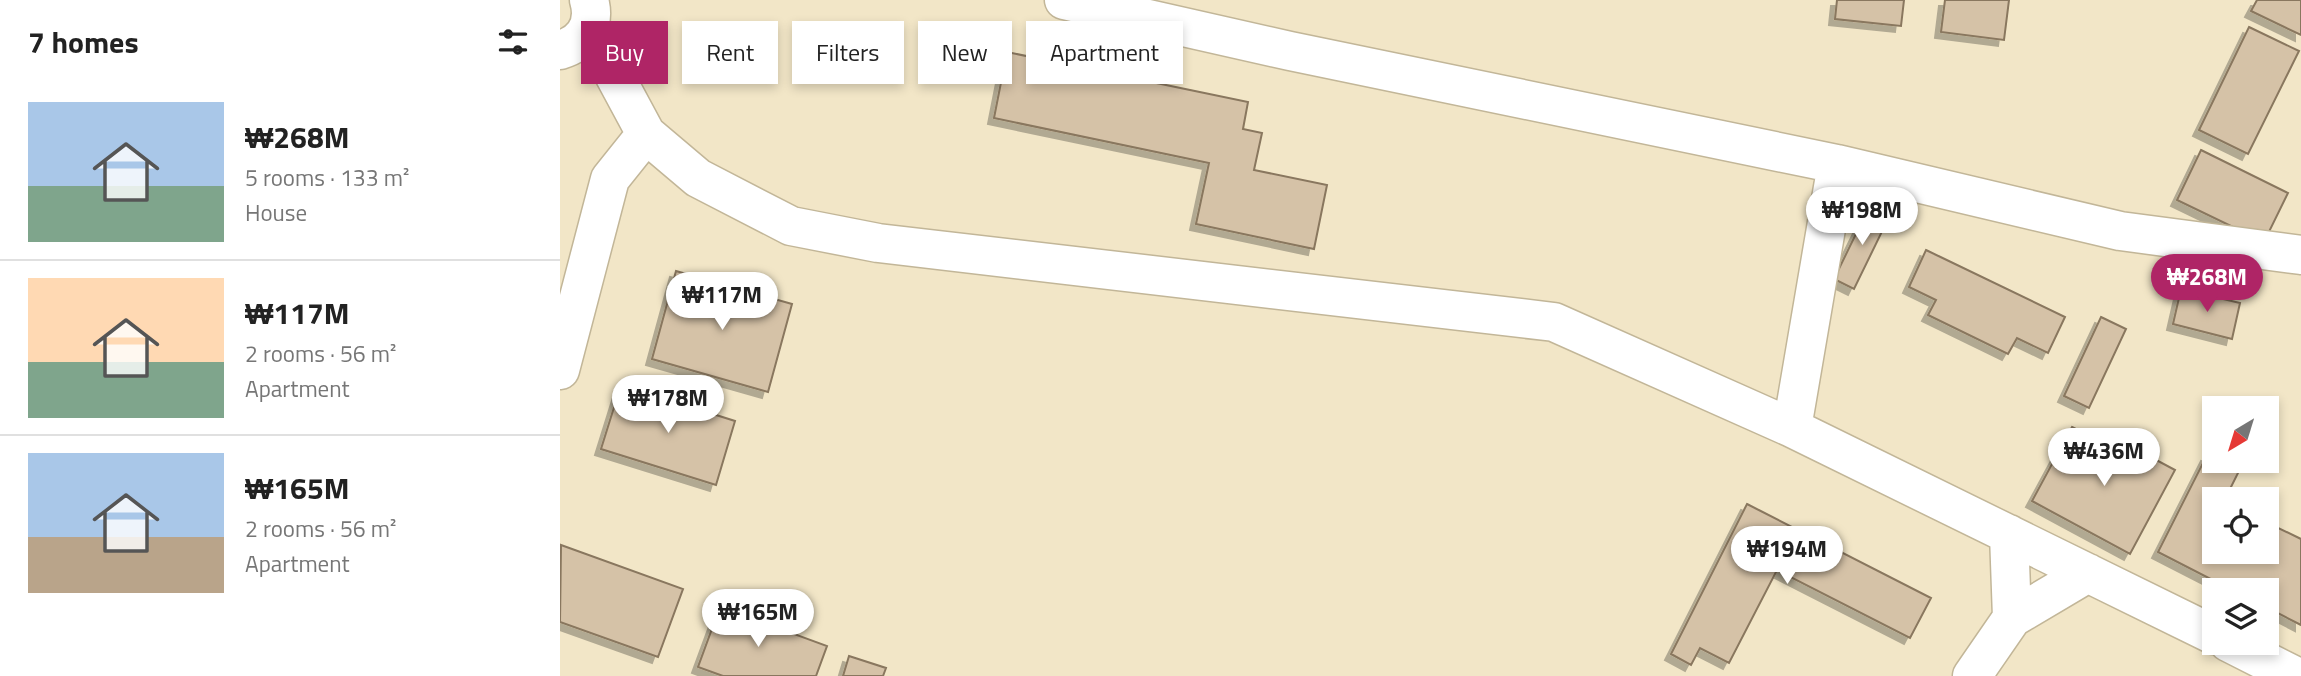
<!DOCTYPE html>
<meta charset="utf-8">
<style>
body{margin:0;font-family:"Titillium Web",sans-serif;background:#f6f6f6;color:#222;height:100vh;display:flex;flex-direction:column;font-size:26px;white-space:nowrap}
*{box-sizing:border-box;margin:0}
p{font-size:23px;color:#767676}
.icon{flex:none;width:38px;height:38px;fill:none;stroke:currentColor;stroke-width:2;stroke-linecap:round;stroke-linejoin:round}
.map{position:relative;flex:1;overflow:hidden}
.details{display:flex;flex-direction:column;background:#fff;width:560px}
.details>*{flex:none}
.guide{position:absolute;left:21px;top:21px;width:665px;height:63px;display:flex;gap:14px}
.needle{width:46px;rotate:218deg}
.buttons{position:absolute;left:1642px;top:396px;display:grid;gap:14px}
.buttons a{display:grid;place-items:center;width:77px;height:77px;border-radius:0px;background:#fff;box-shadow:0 4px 10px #0003;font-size:35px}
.price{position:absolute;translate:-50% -60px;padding:0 16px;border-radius:24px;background:#fff;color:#222;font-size:23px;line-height:46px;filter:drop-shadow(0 2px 4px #0008)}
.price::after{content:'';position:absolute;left:50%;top:42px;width:21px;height:16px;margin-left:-10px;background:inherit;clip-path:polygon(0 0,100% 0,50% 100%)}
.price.on{background:#af2566;color:#fff}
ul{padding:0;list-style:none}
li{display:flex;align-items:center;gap:21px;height:175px;padding:0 28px}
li+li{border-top:2px solid #e0e0e0}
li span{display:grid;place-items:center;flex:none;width:196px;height:140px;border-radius:0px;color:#555}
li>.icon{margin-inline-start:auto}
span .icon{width:84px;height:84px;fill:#fffc;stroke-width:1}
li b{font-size:30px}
h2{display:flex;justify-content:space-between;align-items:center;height:84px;padding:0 28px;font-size:30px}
.pill{padding:0 24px;border-radius:0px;background:#fff;box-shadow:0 4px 10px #0003;font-size:24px;line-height:63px}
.pill.on{background:#af2566;color:#fff}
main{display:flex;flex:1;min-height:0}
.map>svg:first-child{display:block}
.building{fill:#d5c2a7;stroke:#89775e;stroke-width:2;filter:url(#shadow)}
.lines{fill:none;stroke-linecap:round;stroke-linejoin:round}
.minor-casing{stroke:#c2b698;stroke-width:41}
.minor{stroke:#fff;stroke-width:38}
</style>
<main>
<section class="details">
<h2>7 homes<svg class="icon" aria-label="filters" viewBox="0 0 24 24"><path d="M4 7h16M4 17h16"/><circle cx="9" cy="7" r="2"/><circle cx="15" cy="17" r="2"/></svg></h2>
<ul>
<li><span style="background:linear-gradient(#a9c7e8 60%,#7fa58c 0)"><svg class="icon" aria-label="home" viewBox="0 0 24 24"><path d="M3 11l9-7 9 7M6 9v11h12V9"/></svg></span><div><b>₩268M</b><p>5 rooms · 133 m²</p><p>House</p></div></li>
<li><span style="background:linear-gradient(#ffd9b3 60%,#7fa58c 0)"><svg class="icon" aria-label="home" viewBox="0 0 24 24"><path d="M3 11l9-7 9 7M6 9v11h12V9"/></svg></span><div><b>₩117M</b><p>2 rooms · 56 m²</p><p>Apartment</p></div></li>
<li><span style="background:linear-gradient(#a9c7e8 60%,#b9a48a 0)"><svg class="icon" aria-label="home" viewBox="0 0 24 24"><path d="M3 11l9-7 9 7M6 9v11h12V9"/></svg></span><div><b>₩165M</b><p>2 rooms · 56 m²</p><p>Apartment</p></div></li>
</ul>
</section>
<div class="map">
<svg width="1741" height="676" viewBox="0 0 1741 676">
<defs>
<filter id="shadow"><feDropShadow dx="-6" dy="6" stdDeviation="0" flood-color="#0004"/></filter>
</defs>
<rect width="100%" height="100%" fill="#f2e6c7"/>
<path class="building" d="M 1277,0 L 1344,0 L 1341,26 L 1275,19 Z
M 1385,0 L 1449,0 L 1444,40 L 1381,32 Z
M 1697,0 L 1741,0 L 1741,35 L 1691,11 Z
M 1689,27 L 1739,51 L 1688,154 L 1639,130 Z
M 447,52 L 688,102 L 683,129 L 702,133 L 694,170 L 767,185 L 754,249 L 636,224 L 649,163 L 434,118 Z
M 1641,150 L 1728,193 L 1704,242 L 1617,200 Z
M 1310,205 L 1330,215 L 1294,289 L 1274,279 Z
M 1366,250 L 1505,317 L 1488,353 L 1457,338 L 1448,354 L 1368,315 L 1376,300 L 1349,287 Z
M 116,271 L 232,304 L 208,392 L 92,359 Z
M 1621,289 L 1680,303 L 1672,339 L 1613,324 Z
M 1541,317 L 1566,329 L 1529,408 L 1504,396 Z
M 61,385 L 175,421 L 156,485 L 41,449 Z
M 1512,427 L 1554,449 L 1559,440 L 1615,470 L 1570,554 L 1472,501 Z
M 1647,455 L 1679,471 L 1665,499 L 1654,499 L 1654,551 L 1706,551 L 1706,522 L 1741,539 L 1741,625 L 1706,607 L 1706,590 L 1672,590 L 1598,552 Z
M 1187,504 L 1371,598 L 1350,638 L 1217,570 L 1169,663 L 1140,648 L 1131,665 L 1111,654 Z
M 1,545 L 123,589 L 98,657 L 0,622 Z
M 160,607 L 267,646 L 256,676 L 163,676 L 138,667 Z
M 289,656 L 326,668 L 323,676 L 283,676 Z"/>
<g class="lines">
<g class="minor-casing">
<path id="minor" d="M 504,0 L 730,51 L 1277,164 L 1232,428
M 29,28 L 86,134 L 138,178 L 231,226 L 318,243 L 994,322 L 1232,428 L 1654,635
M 0,50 C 24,43 36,24 29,0
M 1277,164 L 1560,231 L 1741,255
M 0,370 L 50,179 L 86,134
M 1449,534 L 1452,618
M 1668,642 L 1735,676
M 1412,676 L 1452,618 L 1528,573"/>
</g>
<use href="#minor" class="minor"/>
</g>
</svg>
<div class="buttons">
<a><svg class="needle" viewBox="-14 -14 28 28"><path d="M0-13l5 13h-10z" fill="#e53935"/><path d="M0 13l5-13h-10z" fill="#767676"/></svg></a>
<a><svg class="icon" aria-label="locate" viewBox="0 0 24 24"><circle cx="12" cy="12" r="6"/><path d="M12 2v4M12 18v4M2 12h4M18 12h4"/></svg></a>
<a><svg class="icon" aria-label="layers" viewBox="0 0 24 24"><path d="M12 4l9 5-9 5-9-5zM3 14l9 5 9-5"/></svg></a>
</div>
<b class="price" style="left:1302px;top:247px">₩198M</b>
<b class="price on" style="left:1647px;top:314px">₩268M</b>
<b class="price" style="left:162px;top:332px">₩117M</b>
<b class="price" style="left:108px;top:435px">₩178M</b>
<b class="price" style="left:1544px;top:488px">₩436M</b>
<b class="price" style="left:1227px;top:586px">₩194M</b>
<b class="price" style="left:198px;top:649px">₩165M</b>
<div class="guide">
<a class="pill on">Buy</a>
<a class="pill">Rent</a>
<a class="pill">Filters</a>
<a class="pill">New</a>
<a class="pill">Apartment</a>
</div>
</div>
</main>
